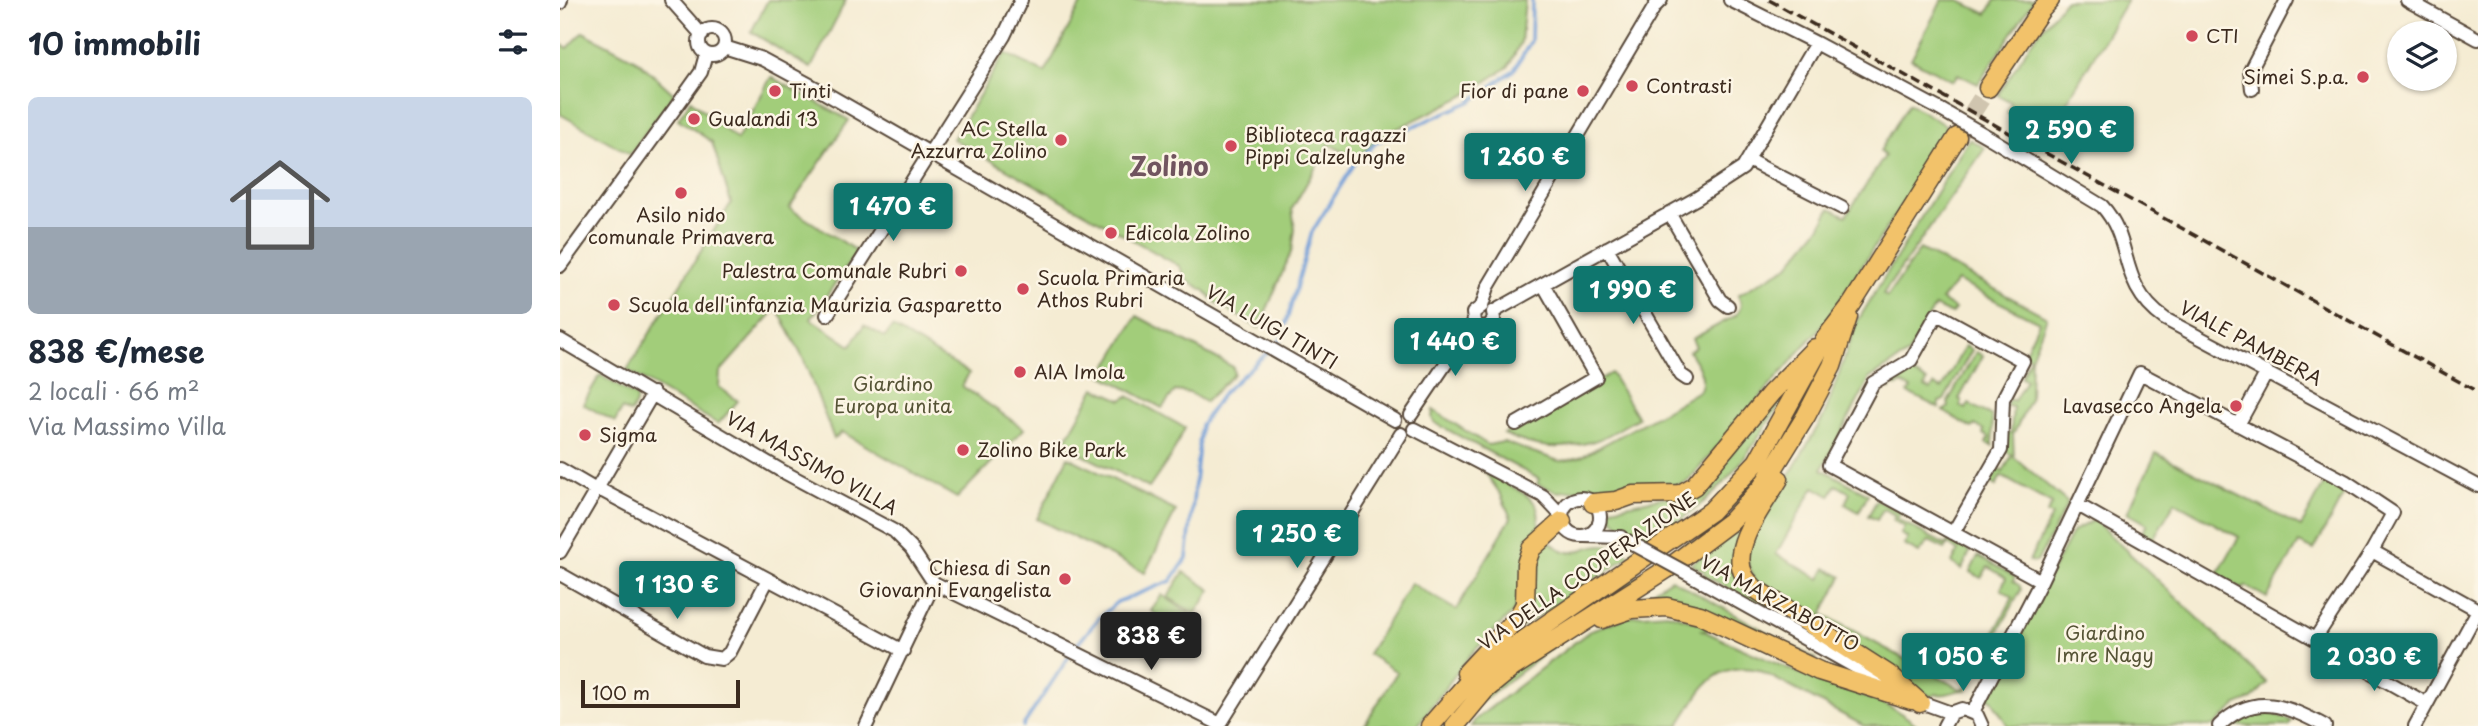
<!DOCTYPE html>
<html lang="it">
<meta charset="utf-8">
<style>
body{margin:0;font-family:"Playpen Sans",sans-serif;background:#f2f2f3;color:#1f2937;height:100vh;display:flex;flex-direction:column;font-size:26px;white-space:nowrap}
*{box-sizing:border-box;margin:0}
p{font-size:23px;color:#747a83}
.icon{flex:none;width:38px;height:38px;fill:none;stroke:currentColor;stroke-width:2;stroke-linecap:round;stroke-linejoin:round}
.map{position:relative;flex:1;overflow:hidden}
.panel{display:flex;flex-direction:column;background:#fff;width:560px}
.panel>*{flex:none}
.buttons{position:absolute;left:1827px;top:21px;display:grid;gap:14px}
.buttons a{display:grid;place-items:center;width:70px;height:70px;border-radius:50%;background:#fff;box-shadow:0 2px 5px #0004;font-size:35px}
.scale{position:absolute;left:21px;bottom:18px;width:159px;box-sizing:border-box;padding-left:7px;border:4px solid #3b2a1e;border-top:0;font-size:19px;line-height:24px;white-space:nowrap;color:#3b2a1e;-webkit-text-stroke:5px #fcf5e5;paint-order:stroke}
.price{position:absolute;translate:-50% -60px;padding:0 16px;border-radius:7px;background:#0f766e;color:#fff;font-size:23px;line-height:46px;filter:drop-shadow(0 2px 4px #0008)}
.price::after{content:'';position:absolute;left:50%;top:42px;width:21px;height:16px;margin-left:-10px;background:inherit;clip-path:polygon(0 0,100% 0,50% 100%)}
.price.on{background:#222;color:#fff}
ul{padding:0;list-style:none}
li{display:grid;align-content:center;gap:14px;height:371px;padding:0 28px}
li+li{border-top:2px solid #e0e1e3}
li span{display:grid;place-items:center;height:217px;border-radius:10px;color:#555}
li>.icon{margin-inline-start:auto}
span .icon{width:126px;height:126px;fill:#fffc;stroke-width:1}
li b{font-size:30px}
h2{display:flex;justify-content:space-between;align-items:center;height:84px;padding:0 28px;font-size:30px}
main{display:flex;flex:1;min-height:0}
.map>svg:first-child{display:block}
.green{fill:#a2cd7a;stroke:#6e7c4c;stroke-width:2}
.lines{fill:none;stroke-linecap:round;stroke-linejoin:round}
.stream{stroke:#6e9cd7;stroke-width:3.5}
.highway-tunnel{stroke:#d0c5af;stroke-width:18;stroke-dasharray:18 9;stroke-linecap:butt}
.minor-casing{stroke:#574739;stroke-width:16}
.highway-casing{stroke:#574739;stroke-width:21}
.minor{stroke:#fff;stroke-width:12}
.highway{stroke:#f2c26a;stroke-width:18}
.rail{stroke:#3b2a1e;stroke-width:3.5;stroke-dasharray:10 5;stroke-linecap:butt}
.minor-bridge-casing{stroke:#574739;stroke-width:16;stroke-linecap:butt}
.minor-bridge{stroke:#fff;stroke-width:12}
.poi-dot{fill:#d1495b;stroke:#fcf5e5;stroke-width:2.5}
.labels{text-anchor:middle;stroke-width:5;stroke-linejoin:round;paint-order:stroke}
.poi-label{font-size:19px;fill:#3b2a1e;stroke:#fcf5e5;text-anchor:start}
.street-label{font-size:19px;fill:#3b2a1e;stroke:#fcf5e5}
.park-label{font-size:19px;fill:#555335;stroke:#fcf5e5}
.district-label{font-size:26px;font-weight:bold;fill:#71545f;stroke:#fcf5e5}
</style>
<main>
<section class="panel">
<h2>10 immobili<svg class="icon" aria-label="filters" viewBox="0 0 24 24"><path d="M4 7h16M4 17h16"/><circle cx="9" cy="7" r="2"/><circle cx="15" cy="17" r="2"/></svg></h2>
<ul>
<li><span style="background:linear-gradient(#c9d6e8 60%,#9aa5b1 0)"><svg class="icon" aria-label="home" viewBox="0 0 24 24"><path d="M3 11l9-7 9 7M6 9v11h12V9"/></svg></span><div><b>838 €/mese</b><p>2 locali · 66 m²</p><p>Via Massimo Villa</p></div></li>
</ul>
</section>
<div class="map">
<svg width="1918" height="726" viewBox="0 0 1918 726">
<rect width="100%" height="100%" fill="#fcf5e5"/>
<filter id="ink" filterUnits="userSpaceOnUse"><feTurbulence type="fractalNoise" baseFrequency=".0143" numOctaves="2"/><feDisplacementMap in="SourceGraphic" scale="14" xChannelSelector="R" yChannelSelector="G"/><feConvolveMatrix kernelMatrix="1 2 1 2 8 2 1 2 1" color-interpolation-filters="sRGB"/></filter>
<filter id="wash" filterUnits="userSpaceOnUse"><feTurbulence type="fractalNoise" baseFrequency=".00686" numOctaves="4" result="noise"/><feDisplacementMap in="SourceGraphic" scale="28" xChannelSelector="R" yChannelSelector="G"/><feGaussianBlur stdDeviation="1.57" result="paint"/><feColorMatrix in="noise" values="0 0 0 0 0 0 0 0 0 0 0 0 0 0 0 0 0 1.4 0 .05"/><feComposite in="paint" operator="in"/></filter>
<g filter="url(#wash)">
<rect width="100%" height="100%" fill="#f5ecd3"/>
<path class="green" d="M 208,0 L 286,0 L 251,68 C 229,57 213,44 191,32 Z
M 523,0 L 965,0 L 961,42 L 948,67 L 904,96 L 816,139 L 797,159 L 769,144 L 732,209 L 735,229 L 732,250 L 699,328 L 655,302 L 645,291 L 622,277 L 624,274 L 619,266 L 393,139 L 445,53 L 485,73 Z
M 1382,0 L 1398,0 L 1427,14 L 1435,0 L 1474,0 L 1418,84 L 1398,74 L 1393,81 L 1351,59 Z
M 1505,0 L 1567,0 L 1487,136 L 1447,113 L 1451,102 L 1438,95 L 1470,44 Z
M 23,32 L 78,61 L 114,94 L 70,154 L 0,114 L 0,44 L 8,48 Z
M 211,77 L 289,120 L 229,208 L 297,251 L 251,319 L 291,346 L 304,325 L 325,337 L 332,327 L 409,373 L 402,386 L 464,429 L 397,498 L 282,432 L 274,439 L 243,358 L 217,308 L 160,372 L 159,387 L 178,401 L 158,424 L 67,370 L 171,203 L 152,142 L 118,119 L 131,100 L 177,140 Z
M 1349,103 L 1391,129 L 1266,321 L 1128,481 L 1115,486 L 1050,494 L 1027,489 L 998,492 L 977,484 L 979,479 L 875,423 L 872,418 L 873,410 L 928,445 L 943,442 L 999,461 L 1009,460 L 1023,456 L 1107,410 L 1140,390 C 1147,375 1136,364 1129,351 L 1136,347 L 1132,339 L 1175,316 C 1182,308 1182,304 1178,295 L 1228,266 L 1261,226 L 1270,208 L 1286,216 L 1325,156 L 1320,151 Z
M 1409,139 L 1425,148 L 1323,294 L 1327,297 L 1360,249 L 1487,317 L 1471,358 L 1470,399 L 1453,435 L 1454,457 L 1508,503 L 1477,562 L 1469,561 L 1492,516 L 1487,513 L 1492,504 L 1441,476 L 1436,486 L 1429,482 L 1436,468 L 1443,472 L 1452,455 L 1445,451 L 1445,433 L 1451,433 L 1453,407 L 1446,406 L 1449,399 L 1454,401 L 1466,380 L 1461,377 L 1470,357 L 1464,354 L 1479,322 L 1397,281 L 1381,300 L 1395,309 L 1391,314 L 1375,306 L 1348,354 L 1310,378 L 1262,469 L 1308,494 L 1299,512 L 1285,504 L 1290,493 L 1276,485 L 1270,496 L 1254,487 L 1216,554 L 1260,579 L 1266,568 L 1282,577 L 1262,614 L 1400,689 L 1406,687 L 1453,597 L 1441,589 L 1446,578 L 1428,567 L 1421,578 L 1410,572 L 1418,556 L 1455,577 L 1453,581 L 1460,586 L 1461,590 L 1407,690 C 1394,689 1389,697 1375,694 L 1371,697 L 1194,581 L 1186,557 L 1191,540 L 1264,416 L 1297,322 Z
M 577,316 L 673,367 L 674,374 L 645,402 L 630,393 L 615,391 L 602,408 L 542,375 Z
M 1405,346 L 1412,350 L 1384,400 L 1379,402 L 1379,408 L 1348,393 L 1351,389 L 1341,383 L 1338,386 L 1333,384 L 1330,389 L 1324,385 L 1350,372 L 1367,381 L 1365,387 L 1371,390 L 1374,385 L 1382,389 Z
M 1416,352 L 1423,356 L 1399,399 L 1402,401 L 1400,406 L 1406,409 L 1409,404 L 1432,416 L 1433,446 L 1426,443 L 1429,437 L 1423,434 L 1424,430 L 1415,425 L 1412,428 L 1383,411 L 1389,407 L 1388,402 Z
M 1051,373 L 1078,418 C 1064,425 1049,437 1034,441 C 1000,451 976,449 944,434 Z
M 40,375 L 76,397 L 76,403 L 71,413 L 62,409 L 55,422 L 23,404 Z
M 1238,376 C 1212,416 1188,459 1155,492 C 1135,511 1111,526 1089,541 C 1071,533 1056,527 1047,509 L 1139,490 Z
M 535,388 L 562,400 L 568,396 L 625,428 L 611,456 L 589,488 L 503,445 Z
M 1242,400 L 1246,402 L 1204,473 L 1173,509 L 889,726 L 883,726 C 913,682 953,658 996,629 C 1052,591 1122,553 1170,505 C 1201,475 1222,438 1242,400 Z
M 1596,453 L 1741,527 L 1766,480 L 1786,490 L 1754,550 L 1739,543 L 1707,598 L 1686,586 L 1683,589 L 1657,575 L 1679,537 L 1615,502 L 1593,539 L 1582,533 L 1587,524 L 1567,513 Z
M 508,457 L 616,511 L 585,573 L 477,519 Z
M 925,472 C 938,480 969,493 976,505 C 981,513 976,522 981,532 L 954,611 L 910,655 L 857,726 L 804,726 L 837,672 L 808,654 L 851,583 L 896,610 L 951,518 L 941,495 Z
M 1317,500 L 1341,512 L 1337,519 L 1385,545 L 1389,540 L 1410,552 L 1402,569 L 1392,563 L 1398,551 L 1388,544 L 1385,549 L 1369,541 L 1359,553 L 1344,545 L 1348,538 L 1341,534 L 1344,527 L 1333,520 L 1335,515 L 1323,509 L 1317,520 L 1308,516 Z
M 1190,514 L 1173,566 L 1283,652 L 1144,575 L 1145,572 L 1131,564 L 1171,533 Z
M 1534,520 L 1707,683 L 1692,699 L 1677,705 L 1654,726 L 1448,726 L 1432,700 L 1425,697 L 1513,531 Z
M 988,540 C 1015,565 1019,544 1045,545 C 1054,545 1063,552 1071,555 L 954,632 L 974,558 Z
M 624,572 L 651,590 L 635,614 L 608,597 Z
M 1111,579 L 1257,660 L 1141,608 L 1075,602 Z
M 602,595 L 633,616 L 623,632 L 591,611 Z
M 1107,613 L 1157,628 L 1142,630 C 1179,648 1217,664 1256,680 C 1291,694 1328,699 1358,726 L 1304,726 L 1199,670 C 1152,660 1140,693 1118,726 L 911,726 L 916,719 L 1031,630 L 1070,616 Z
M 1712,713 L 1732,721 L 1729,726 L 1671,726 C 1682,715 1697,714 1712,713 Z"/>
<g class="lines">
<path class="stream" d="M 714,346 L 722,338 L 752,232 L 795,163 L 817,142 L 910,102 L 954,70 L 971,41 L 972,0
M 514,648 L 539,618 L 557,602 L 611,581 L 627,558 L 641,425 L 663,393 L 709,351
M 463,726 L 510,655"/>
</g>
</g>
<g filter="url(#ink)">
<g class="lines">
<path class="highway-tunnel" d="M 1397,137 L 1428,88"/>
<g class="minor-casing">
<path id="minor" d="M 111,0 L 142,35
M 1170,0 L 1256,43 L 1381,110
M 1847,0 L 1918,39
M 0,3 L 1,0
M139 42a13 13 0 1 1 26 0a13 13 0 1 1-26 0Z
M 164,47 L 202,59 L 265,93 L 835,420
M 1692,89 L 1690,71 L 1727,0
M 1430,138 L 1542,206 C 1575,242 1556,284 1605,319 L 1918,486
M 1188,160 L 1282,208
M 1109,213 L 1160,300 L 1168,306
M 1047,248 L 1121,375 L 1127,379
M 0,266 L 121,100 L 141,72 L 146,54
M 933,312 L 1137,198 L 1183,168 L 1256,43
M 267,315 L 444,36 L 461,0
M 914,322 L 919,327 L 929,326 L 934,319 L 933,312
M 0,340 L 220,470 L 334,531 L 351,548 L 374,583 L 660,724
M 851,415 L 914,322 L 913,313 L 922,306 L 928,287 L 1095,6 L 1101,0
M 956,424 L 1036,377 L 983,284
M 1678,425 L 1707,372
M 854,429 L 983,496 L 1002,516
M 0,469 L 36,490
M 37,488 L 343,651
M1002 517a19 19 0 1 1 38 0a19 19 0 1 1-38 0Z
M 1393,533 L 1441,450 L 1443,399 L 1463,361 L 1377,314 L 1351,360 L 1313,383 L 1269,465 L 1481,581
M 1025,536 L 1061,537
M 1812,551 L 1918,610 L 1855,726
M 0,552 L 93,393
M 0,574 L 144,656 L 162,659 L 170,652 L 208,579
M 1134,577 L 1333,688
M 1777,653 L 1867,704
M 1355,700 L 1391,713
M 1413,712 L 1481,581 L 1580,373 L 1785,481 L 1833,513 L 1812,551 L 1755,639 L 1518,505
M 306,726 L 374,583
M 659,726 L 841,434
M 1384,726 L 1391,713 L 1402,709 L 1417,715 L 1422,726
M 1659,726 C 1694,691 1727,706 1765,726"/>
</g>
<g class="highway-casing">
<path id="highway" d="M 1428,88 L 1480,11 L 1490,0
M 1219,479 C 1205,503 1169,547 1184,575 C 1186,580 1191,584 1194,588 L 1328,674 L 1360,703
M 1033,503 L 1056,501 L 1073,495 L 1120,494 L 1134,486 L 1211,393 L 1255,348
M 1042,619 L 1072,609 L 1107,607 L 1140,615 L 1259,671 L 1351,700
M 906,673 L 958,617 L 965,604 L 966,564 L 971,549 L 1002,521
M 870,726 L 906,685 L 935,660 L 1151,511 L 1197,462 L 1265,339 L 1292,304 L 1397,137
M 895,726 L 925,690 L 952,668 L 1110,567 L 1170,522 L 1202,487 L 1246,416 L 1272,366 L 1288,317"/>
</g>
<use href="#minor" class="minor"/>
<use href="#highway" class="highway"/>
<path class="rail" d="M 1209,0 L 1918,392"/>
<g class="minor-bridge-casing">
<path id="minor-bridge" d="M 1381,110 L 1430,138
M 1066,540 L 1134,577"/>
</g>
<use href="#minor-bridge" class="minor-bridge"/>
</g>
</g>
<g class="poi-dot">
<circle cx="1632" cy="36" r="7"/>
<circle cx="1803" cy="77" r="7"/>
<circle cx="1072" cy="86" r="7"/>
<circle cx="215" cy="91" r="7"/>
<circle cx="1023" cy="91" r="7"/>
<circle cx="134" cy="119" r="7"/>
<circle cx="501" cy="140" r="7"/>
<circle cx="671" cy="146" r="7"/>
<circle cx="121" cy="193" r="7"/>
<circle cx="551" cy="233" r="7"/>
<circle cx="401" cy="271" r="7"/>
<circle cx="463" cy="289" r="7"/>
<circle cx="54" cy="305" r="7"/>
<circle cx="460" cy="372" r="7"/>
<circle cx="1676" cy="406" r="7"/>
<circle cx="25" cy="435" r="7"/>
<circle cx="403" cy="450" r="7"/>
<circle cx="505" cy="579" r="7"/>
</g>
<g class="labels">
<g class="poi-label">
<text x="1646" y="43">CTI</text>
<text x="1789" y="84" text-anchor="end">Simei S.p.a.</text>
<text x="1086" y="93">Contrasti</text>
<text x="229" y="98">Tinti</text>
<text x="1009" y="98" text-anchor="end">Fior di pane</text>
<text x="148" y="126">Gualandi 13</text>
<text x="487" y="136" text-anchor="end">AC Stella<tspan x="487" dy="22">Azzurra Zolino</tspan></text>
<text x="685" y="142">Biblioteca ragazzi<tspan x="685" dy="22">Pippi Calzelunghe</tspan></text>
<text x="121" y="222" text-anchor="middle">Asilo nido<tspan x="121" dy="22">comunale Primavera</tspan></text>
<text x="565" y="240">Edicola Zolino</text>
<text x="387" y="278" text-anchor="end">Palestra Comunale Rubri</text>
<text x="477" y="285">Scuola Primaria<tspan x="477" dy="22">Athos Rubri</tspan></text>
<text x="68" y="312">Scuola dell'infanzia Maurizia Gasparetto</text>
<text x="474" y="379">AIA Imola</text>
<text x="1662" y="413" text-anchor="end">Lavasecco Angela</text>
<text x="39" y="442">Sigma</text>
<text x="417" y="457">Zolino Bike Park</text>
<text x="491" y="575" text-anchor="end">Chiesa di San<tspan x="491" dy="22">Giovanni Evangelista</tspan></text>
</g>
<g class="street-label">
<text transform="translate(712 327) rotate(30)" y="7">VIA LUIGI TINTI</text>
<text transform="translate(1691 343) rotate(28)" y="7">VIALE PAMBERA</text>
<text transform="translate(252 463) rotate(29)" y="7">VIA MASSIMO VILLA</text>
<text transform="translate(1027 571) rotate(-35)" y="7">VIA DELLA COOPERAZIONE</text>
<text transform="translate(1220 603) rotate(29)" y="7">VIA MARZABOTTO</text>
</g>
<g class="park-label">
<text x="333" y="391">Giardino<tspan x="333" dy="22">Europa unita</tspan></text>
<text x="1545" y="640">Giardino<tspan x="1545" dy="22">Imre Nagy</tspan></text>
</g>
<g class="district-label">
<text x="609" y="176">Zolino</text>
</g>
</g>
</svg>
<div class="buttons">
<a><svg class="icon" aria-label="layers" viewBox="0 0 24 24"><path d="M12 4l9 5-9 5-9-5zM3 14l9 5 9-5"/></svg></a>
</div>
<div class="scale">100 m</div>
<b class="price" style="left:1511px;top:166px">2 590 €</b>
<b class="price" style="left:965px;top:193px">1 260 €</b>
<b class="price" style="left:333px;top:243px">1 470 €</b>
<b class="price" style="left:1073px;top:326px">1 990 €</b>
<b class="price" style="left:895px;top:378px">1 440 €</b>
<b class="price" style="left:737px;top:570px">1 250 €</b>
<b class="price" style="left:117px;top:621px">1 130 €</b>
<b class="price on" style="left:591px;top:672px">838 €</b>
<b class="price" style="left:1403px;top:693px">1 050 €</b>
<b class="price" style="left:1814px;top:693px">2 030 €</b>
</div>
</main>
